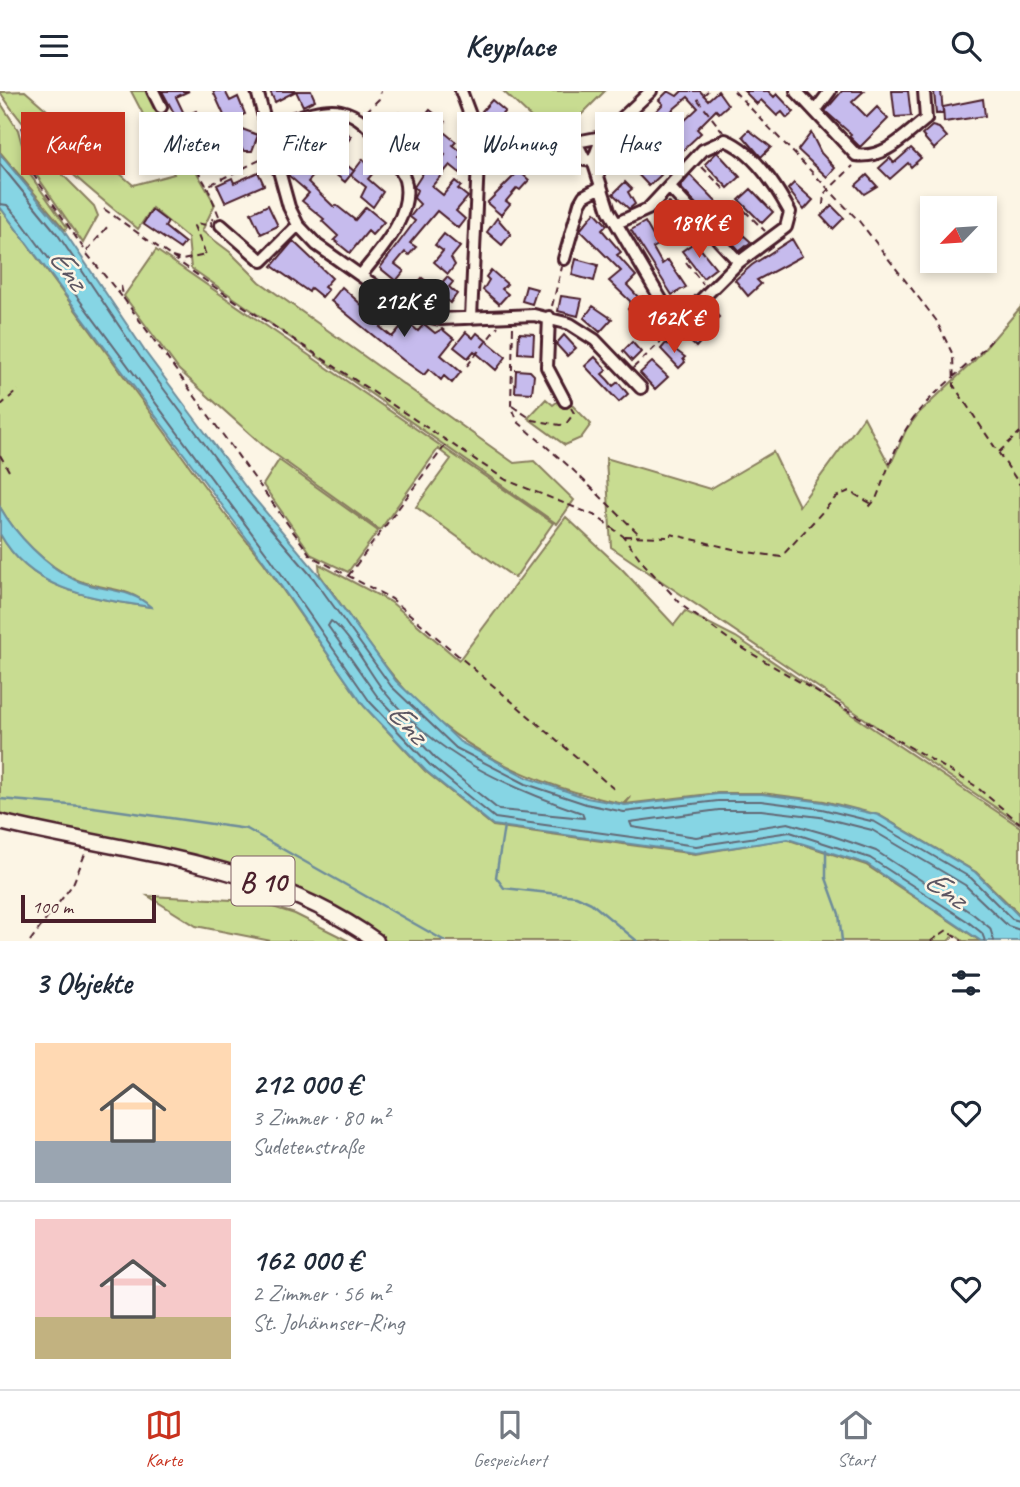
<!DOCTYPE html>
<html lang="de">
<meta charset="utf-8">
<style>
body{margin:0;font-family:Caveat,sans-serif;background:#f6f6f7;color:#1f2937;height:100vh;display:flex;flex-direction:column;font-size:26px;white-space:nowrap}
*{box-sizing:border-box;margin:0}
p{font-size:23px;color:#747a83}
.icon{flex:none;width:38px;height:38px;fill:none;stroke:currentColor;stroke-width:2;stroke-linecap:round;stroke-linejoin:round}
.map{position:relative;height:850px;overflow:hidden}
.panel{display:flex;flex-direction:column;background:#fff;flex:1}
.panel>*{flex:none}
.top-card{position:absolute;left:21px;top:21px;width:978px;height:63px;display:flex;gap:14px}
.needle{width:46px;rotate:245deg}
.controls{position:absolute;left:920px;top:105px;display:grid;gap:14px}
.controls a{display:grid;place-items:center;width:77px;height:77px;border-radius:0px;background:#fff;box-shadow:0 4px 10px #0003;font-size:35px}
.scale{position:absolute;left:21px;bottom:18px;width:135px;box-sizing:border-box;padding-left:7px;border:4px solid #4a1f2b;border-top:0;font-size:19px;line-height:24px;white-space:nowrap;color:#4a1f2b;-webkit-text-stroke:5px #fcf5e5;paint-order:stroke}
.price{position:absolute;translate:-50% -60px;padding:0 16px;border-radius:14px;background:#c8321e;color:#fff;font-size:23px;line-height:46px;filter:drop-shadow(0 2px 4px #0008)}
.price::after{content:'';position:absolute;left:50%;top:42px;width:21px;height:16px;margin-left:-10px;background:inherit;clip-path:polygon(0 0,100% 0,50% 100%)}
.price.current{background:#222;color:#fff}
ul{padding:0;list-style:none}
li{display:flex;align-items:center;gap:21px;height:175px;padding:0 35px}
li+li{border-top:2px solid #e0e1e3}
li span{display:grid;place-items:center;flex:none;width:196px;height:140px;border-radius:0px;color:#555}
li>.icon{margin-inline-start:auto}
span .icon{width:84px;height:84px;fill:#fffc;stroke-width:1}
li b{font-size:30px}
h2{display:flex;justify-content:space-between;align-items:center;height:84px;padding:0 35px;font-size:30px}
.tag{padding:0 24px;border-radius:0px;background:#fff;box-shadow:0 4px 10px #0003;font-size:24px;line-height:63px}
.tag.current{background:#c8321e;color:#fff}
header{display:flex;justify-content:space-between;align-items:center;height:91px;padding:0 35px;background:#fff;font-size:32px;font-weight:700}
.dock{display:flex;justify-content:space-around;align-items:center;height:98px;border-top:2px solid #e0e1e3;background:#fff;font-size:19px;color:#747a83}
.dock a{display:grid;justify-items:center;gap:4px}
.dock .current{color:#c8321e}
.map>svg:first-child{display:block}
.green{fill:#c8dc91;stroke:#897e5e;stroke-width:2}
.water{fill:#86d5e4;stroke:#6e8c9a;stroke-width:2}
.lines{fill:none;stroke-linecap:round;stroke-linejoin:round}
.shore{stroke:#626875;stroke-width:2}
.stream{stroke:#6e8c9a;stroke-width:2.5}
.building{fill:#c6bbed;stroke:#4a1f2b;stroke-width:2}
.minor-casing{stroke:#4a1f2b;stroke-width:16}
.major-casing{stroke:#4a1f2b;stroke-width:19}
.path{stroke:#4a1f2b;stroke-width:2;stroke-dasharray:7 5;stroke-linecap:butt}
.minor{stroke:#fcf5e5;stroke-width:10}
.major{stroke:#fcf5e5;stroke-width:14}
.labels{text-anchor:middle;stroke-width:5;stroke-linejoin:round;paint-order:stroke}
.shield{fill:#fcf5e5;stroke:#7f5f63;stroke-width:2}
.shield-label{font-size:28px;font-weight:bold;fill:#4a1f2b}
.water-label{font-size:32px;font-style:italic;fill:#5c5662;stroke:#fcf5e5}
</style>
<header><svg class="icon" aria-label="menu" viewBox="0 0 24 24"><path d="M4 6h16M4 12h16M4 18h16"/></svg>Keyplace<svg class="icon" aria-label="search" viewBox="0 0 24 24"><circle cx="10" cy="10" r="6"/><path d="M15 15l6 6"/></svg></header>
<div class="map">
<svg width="1020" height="850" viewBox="0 0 1020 850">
<rect width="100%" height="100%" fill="#fcf5e5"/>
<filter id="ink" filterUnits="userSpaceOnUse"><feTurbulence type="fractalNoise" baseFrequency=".0143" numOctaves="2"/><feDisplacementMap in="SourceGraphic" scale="14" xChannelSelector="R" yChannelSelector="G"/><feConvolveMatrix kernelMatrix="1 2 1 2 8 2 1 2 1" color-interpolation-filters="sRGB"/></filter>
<g filter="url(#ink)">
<path class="green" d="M 25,0 L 133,94 L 174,83 L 131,0 L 150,0 L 215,113 L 202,140 L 230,161 L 260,191 L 514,372 L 534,370 L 574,409 L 557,433 L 191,177 L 188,147 L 152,117 L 138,138 C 88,97 35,56 0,1 Z
M 503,0 L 605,0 L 578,27 L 536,31 Z
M 0,11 L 18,39 L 28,76 L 24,75 L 67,136 L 65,139 L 0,61 Z
M 27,48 L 94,115 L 98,125 L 83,152 L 35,82 Z
M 0,116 L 224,422 L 264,472 L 364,615 L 425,680 L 493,735 L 695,763 L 786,748 L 866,774 L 980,850 L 963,850 L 955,844 L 948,850 L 381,850 L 305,804 L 0,726 L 0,443 C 32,501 92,507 150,516 C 130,494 100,500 75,488 C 46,475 15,443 0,416 Z
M 156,159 L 553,432 L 515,487 L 416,416 L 451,368 L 438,358 L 380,439 L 265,356 L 179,279 L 124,205 Z
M 1020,217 L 1020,733 L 611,456 L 606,367 L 710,398 L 773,361 L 799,415 L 864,326 L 890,375 L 906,339 L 919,322 L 974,270 Z
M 546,308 L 553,314 L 558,310 L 567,317 L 572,314 L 591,333 L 581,347 L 565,354 L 528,327 Z
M 279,369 L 378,440 L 348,481 L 312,464 L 263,394 Z
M 566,426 L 622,478 L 674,534 L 685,520 L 736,546 L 1020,736 L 1020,824 L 976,781 L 879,724 L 824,710 L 762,702 L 718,702 L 625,713 L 631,706 L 624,713 C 537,696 452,658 395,587 C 368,554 345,518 320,484 L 319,473 L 391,511 L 459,569 Z
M 148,805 L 254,810 L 295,823 L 349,850 L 271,850 L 196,835 Z"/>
<path class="water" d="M 0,63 L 64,140 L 146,262 L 253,406 L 319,484 L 396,590 L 460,651 L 528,687 L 587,707 L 625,714 L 718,703 L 762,703 L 823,711 L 878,724 L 975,781 L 1020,826 L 1020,850 L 981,850 L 867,773 L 788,748 L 696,762 L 493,734 L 426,680 L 364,615 L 265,472 L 0,116 Z
M 0,416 C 15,443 47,476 75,489 C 102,501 129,496 151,516 C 93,507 32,501 0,443 Z"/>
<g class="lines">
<path class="shore" d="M 0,73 L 58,144 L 140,266 L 247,410 L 314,488 L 391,595 L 456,657 L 526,693 L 586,713 L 624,721 L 718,710 L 761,710 L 822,718 L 875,731 L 971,787 L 1012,828 L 1020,830
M 0,113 L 7,114 L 21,130 L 271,468 L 370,611 L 430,674 L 495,727 L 696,755 L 790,741 L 870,767 L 967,830 L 982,842 L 985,850
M 331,530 C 349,542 368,580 383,599 C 435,664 505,695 582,722 L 584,727 L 499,719 L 436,668 L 377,605 L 328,535 Z
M 994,850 L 990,837 L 973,823 L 876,760 L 830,744 L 788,732 L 696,746 L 632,736 L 630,731 L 719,719 L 761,719 L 820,726 L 872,739 L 965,794 L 1008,835 L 1020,839"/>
<path class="stream" d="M 0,708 L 93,716 L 247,738 L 445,850
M 504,735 L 496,786 L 504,797 L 576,805 L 591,812 L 637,850
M 826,759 L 826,787 L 839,823 L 842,850"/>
</g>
<path class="building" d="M 162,0 L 189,0 L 176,6 L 185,25 L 196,20 L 200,28 L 194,31 L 199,41 L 187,46 Z
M 213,0 L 225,0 L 230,10 L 238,6 L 245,23 L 227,31 Z
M 270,0 L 311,0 L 315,9 L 303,15 L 296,0 L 275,11 Z
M 668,0 L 677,5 L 682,0 L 700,0 L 708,9 L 718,0 L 728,14 L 719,22 L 716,19 L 697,38 L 701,42 L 681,61 L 677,56 L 655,78 L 661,84 L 649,95 L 633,78 L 698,17 L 688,6 L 663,27 L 656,20 L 663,13 L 659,9 Z
M 744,0 L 768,0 L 774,6 L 777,3 L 794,21 L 787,27 L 782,21 L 777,25 L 761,9 L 757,13 Z
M 842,0 L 864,0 L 852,11 L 867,26 L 877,16 L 888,28 L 860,56 L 849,45 L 851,43 L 825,20 Z
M 892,0 L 908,0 L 911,25 L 895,26 Z
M 934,0 L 941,0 L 943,22 L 936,23 Z
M 983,8 L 985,25 L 944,31 L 943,16 Z
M 492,9 L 505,20 L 495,31 L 482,20 Z
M 430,19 L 445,31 L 439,37 L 456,51 L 453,54 L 463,62 L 460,67 L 468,73 L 460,82 L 450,74 L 432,95 L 443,104 L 455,90 L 461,95 L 458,98 L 468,106 L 456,120 L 465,128 L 458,137 L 437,120 L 410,152 L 416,156 L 409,164 L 405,161 L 395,173 L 404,180 L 396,190 L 380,177 L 415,130 L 410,126 L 420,113 L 414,107 L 417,99 L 414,96 L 423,82 L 418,78 L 425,70 L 435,78 L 445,64 L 426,49 L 411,67 L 396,54 L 403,45 L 390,33 L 399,22 L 416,36 Z
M 641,25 L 654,39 L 639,56 L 633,50 L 639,44 L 631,36 Z
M 301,33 L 319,47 L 308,62 L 289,48 Z
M 340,33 L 351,46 L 341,59 L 328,48 Z
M 932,35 L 939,37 L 947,46 L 934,58 L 922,44 Z
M 242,38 L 258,44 L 252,60 L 245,60 L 236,53 Z
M 749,39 L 771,56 L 761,66 L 743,45 Z
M 811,42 L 821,62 L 835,77 L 827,86 L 798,59 Z
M 526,52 L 539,62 L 525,80 L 512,69 Z
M 562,55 L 572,60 L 568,78 L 552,75 L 554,63 L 560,64 Z
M 216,56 L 220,65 L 214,68 L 218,75 L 208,80 L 201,63 Z
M 911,57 L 921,67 L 911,76 L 908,72 L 890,88 L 879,77 L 890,67 L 894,72 Z
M 717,61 L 740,86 L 728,97 L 705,73 Z
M 363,68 L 374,81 L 368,88 L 383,101 L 373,116 L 361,106 L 366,96 L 351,84 Z
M 299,71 L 314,84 L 308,91 L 334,116 L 336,114 L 355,129 L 366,116 L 384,131 L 372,144 L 368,140 L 350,162 L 334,149 L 338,145 L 322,130 L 324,128 L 302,110 L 309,102 L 288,84 Z
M 343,71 L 354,80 L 345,91 L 334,82 Z
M 519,80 L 529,89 L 520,99 L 517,97 L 506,110 L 510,113 L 501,124 L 487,112 Z
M 258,81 L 264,94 L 225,111 L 217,94 L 232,87 L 234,92 Z
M 690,84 L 719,114 L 714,118 L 751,151 L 740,160 L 680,96 Z
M 867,84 L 877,95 L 864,103 L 856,94 Z
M 625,91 L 632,98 L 628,101 L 635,113 L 629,118 L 613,103 Z
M 794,92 L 813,109 L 804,119 L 788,98 Z
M 751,98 L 773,121 L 762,132 L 739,109 Z
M 669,111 L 684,132 L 669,143 L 654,123 Z
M 268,114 L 278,135 L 261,143 L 251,122 Z
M 832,115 L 844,127 L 833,138 L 821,125 Z
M 152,119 L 168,131 L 165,136 L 185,152 L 180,158 L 143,133 Z
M 595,121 L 607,134 L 602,139 L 621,161 L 617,164 L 636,185 L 627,194 L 664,234 L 651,246 L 628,218 L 631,215 L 630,210 L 609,190 L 621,180 L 580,139 Z
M 497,127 L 511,143 L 502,154 L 487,141 Z
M 645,131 L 658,154 L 653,157 L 662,173 L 668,169 L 686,196 L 672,204 L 631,139 Z
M 444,143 L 460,156 L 451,167 L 455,174 L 448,183 L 434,171 L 443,160 L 435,154 Z
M 792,148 L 802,165 L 757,189 L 761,193 L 748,205 L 735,189 L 752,174 Z
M 293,150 L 332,187 L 324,196 L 328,199 L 322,206 L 311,197 L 309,201 L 272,175 Z
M 695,151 L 716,177 L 703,187 L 682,160 Z
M 576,168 L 598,174 L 594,190 L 572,184 Z
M 491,179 L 507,193 L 502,198 L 508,203 L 499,213 L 483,199 L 489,189 L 486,186 Z
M 447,186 L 453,191 L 449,196 L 457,203 L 450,212 L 435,200 L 426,212 L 412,200 L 422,187 L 436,198 Z
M 526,195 L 537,198 L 532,213 L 522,210 Z
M 342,196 L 377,228 L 383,220 L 389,225 L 380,236 L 392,246 L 406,230 L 418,240 L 424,233 L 435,242 L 442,238 L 454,248 L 441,264 L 461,281 L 452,292 L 444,285 L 441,289 L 429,278 L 424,284 L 403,269 L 331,210 Z
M 561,205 L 582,208 L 578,225 L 558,220 Z
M 708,214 L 719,226 L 703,242 L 706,245 L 696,256 L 682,243 Z
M 593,215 L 612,228 L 600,241 L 584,227 Z
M 466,241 L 473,247 L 477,242 L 506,266 L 496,279 L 474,260 L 468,267 L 454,256 Z
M 519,242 L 534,243 L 533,263 L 518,262 Z
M 564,244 L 576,257 L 567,265 L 556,253 Z
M 632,251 L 641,261 L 632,270 L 623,260 Z
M 666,252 L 685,266 L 683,268 L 685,271 L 679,277 L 661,258 Z
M 595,266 L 607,279 L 602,283 L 608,289 L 613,295 L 618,291 L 628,303 L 619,311 L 585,275 Z
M 652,271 L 668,286 L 655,298 L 640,282 Z
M 516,279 L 530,280 L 534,284 L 532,302 L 515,301 Z"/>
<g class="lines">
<g class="minor-casing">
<path id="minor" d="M 153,0 L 161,16
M 257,0 L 289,116 L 298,134 L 317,154 L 415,223 L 440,228 L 534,224 L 570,233 L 595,249 L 641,297
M 461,0 L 479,48 L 471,227
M 796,0 L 856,64 C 885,68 904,45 926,28 L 924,0
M 815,20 L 830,0
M 268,36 C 288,30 320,15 341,20 C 360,24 371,38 382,53 C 390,64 401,76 405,89 C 414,124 380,160 361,184
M 602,46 L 593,70 L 609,120 L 676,234 L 739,171 L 786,136 L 790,121 C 776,95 753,60 725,49 L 703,59 L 648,118 L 617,132
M 479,48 L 534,42 L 549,41 L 576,51 L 602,46 L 651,0
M 576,51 L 585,69 L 593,70
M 670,97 L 739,171
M 221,134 L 262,170 L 298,134
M 564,168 L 580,112 L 584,105 L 601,96
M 549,226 L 547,276 L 565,310"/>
</g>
<g class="major-casing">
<path id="major" d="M 0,731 C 129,763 264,769 376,850"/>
</g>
<path class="path" d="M 708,0 L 698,9 L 723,41
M 734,0 L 859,130 L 936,229 L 953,264 L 954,295 L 1020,394
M 366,21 L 379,8 L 381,0
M 167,26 L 206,94
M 22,36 L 33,83 L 86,161 L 108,135
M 702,76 L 726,100
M 736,111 L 765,140
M 823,114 L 824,103 L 853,75
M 104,118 L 213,195 L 506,389 L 596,425 L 623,445 L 644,473 L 684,516 L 734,552 L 974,694 L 1020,732
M 219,125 L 207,95 L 264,67
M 655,127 L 662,138
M 87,163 L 123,207
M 172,166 L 182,169 L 206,164 L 194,135 L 196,132 L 212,135 L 210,127 L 214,129
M 686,171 L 703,193
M 121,195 L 124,208 L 311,465 L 392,508 L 614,698
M 552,215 L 562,176
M 513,236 L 511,314 L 518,331 L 571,377 L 641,445
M 467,275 L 498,235
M 633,277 L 670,242
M 0,315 L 18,299
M 512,315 L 533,329 L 560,334 L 566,333 L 574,322 L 571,317
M 999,361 L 1020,341
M 0,364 L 9,380
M 869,416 L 876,408 C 888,378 898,345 918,321 C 942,293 972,273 995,245
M 624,445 L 671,446 L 671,443 L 741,460 L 781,466 L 836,406 L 849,400 L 872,413
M 348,485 L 447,352
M 30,850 L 73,793 L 85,763
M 931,850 L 947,839 L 962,850"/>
<use href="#minor" class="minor"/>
<use href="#major" class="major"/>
</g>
</g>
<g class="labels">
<rect class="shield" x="231.5" y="765.5" width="63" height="49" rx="5"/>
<g class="shield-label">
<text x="263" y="800">B 10</text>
</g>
<g class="water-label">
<text transform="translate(69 177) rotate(54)" y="11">Enz</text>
<text transform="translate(408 631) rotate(48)" y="11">Enz</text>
<text transform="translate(946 797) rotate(36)" y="11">Enz</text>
</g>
</g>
</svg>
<div class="controls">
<a><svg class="needle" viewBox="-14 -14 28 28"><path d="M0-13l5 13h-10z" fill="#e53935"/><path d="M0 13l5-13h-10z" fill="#747a83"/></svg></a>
</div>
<div class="scale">100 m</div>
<b class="price" style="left:699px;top:169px">189K €</b>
<b class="price current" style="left:404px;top:248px">212K €</b>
<b class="price" style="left:674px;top:264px">162K €</b>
<div class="top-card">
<a class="tag current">Kaufen</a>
<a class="tag">Mieten</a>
<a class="tag">Filter</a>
<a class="tag">Neu</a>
<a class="tag">Wohnung</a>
<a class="tag">Haus</a>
</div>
</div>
<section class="panel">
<h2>3 Objekte<svg class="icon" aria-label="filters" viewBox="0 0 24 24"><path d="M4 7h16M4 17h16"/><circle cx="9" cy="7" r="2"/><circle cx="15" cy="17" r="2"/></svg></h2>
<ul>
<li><span style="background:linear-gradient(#ffd9b3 70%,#9aa5b1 0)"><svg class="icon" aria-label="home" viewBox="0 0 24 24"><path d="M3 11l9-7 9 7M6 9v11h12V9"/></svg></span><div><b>212 000 €</b><p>3 Zimmer · 80 m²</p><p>Sudetenstraße</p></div><svg class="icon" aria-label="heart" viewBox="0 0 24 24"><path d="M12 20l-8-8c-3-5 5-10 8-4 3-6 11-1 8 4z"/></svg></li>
<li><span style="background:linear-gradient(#f6c9c9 70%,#c2b280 0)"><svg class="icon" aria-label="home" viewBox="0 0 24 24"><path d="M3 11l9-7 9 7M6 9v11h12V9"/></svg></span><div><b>162 000 €</b><p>2 Zimmer · 56 m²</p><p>St. Johännser-Ring</p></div><svg class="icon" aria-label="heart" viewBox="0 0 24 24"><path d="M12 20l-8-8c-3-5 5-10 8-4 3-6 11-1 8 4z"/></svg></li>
</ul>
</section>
<nav class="dock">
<a class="current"><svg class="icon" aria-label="map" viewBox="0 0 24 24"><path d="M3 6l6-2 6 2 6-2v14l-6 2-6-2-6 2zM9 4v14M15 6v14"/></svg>Karte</a>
<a><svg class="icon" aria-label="saved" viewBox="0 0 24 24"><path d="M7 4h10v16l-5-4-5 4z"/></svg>Gespeichert</a>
<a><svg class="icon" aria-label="home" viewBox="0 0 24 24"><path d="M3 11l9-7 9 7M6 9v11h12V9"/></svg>Start</a>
</nav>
